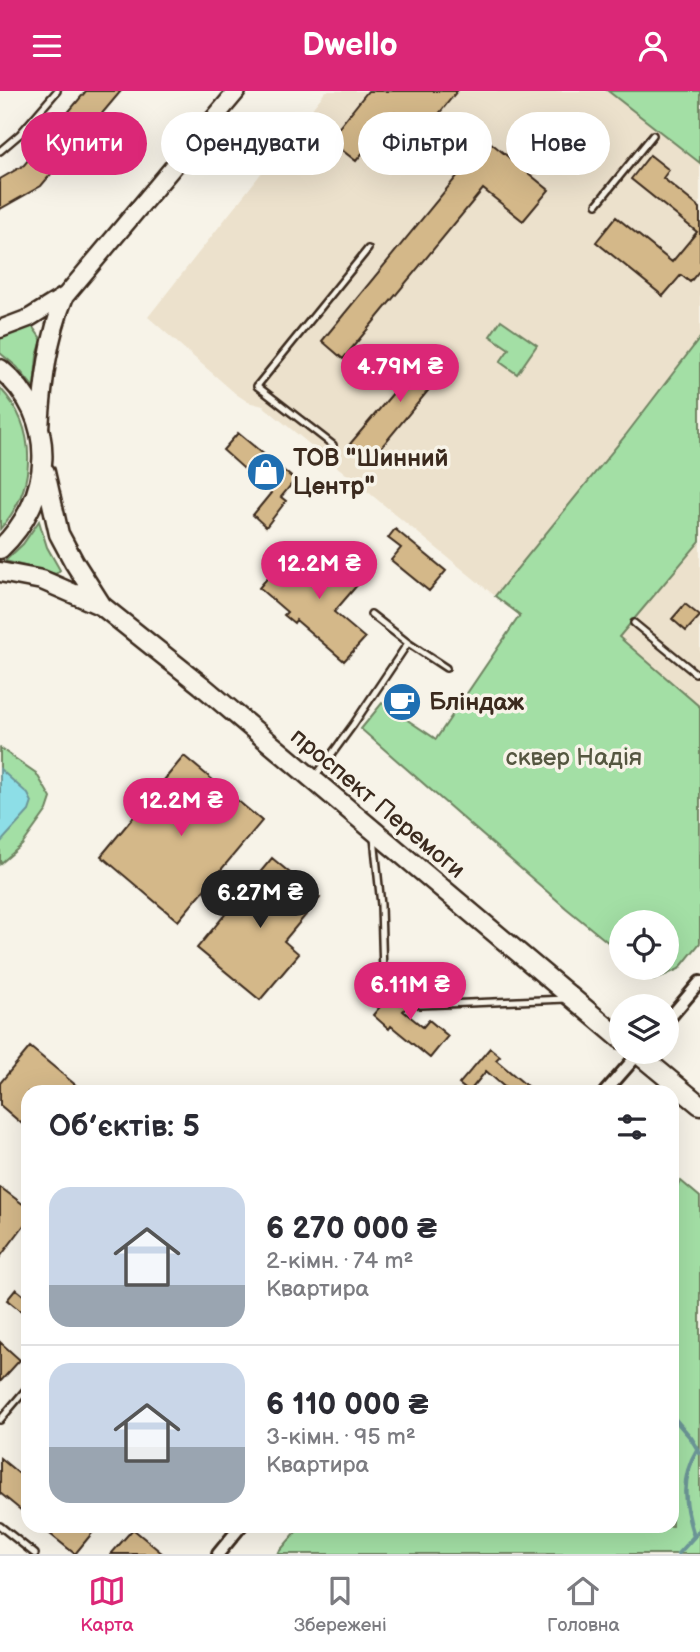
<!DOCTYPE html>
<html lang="uk">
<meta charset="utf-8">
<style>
body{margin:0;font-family:"Balsamiq Sans",sans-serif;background:#f2f2f3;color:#2b2b33;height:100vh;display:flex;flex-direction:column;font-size:26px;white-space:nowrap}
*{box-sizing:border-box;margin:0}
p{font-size:23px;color:#7c7c81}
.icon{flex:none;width:38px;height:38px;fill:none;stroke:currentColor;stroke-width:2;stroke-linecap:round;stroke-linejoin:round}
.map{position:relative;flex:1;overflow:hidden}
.drawer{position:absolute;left:21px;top:994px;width:658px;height:448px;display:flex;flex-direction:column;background:#fff;border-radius:21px;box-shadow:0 7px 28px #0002}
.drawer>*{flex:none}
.banner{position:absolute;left:21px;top:21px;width:658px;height:63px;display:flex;gap:14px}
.controls{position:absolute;left:609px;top:819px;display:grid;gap:14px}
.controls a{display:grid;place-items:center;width:70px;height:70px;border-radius:50%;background:#fff;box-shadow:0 7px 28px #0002;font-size:35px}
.price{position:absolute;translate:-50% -60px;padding:0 16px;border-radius:24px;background:#db2777;color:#fff;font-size:23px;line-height:46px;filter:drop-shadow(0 2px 4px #0008)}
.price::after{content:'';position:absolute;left:50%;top:42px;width:21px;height:16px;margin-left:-10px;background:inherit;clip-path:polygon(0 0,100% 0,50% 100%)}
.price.selected{background:#222;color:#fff}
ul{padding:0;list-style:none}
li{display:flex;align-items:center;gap:21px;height:175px;padding:0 28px}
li+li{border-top:2px solid #e1e1e2}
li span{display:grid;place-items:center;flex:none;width:196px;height:140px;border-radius:21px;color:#555}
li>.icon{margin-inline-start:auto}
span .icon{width:84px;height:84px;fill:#fffc;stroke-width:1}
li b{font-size:30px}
h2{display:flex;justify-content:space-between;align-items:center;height:84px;padding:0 28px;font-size:30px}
.tag{padding:0 24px;border-radius:32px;background:#fff;box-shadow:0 7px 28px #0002;font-size:24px;line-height:63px}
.tag.selected{background:#db2777;color:#fff}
header{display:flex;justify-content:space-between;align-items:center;height:91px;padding:0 28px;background:#db2777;color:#fff;font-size:32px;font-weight:700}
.tab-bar{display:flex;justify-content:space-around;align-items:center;height:98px;border-top:2px solid #e1e1e2;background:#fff;font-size:19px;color:#7c7c81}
.tab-bar a{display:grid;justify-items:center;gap:4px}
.tab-bar .selected{color:#db2777}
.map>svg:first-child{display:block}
.built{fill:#ece1cc}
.green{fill:#a3dfa5;stroke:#6f8462;stroke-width:2}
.water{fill:#8ddee7;stroke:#6c9697;stroke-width:2}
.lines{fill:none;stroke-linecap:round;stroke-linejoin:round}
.stream{stroke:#6c9697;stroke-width:4.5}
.building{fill:#d4b889;stroke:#3b2a1e;stroke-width:2}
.lane-casing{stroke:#3b2a1e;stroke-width:10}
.street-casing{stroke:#3b2a1e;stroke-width:16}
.secondary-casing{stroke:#3b2a1e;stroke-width:21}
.primary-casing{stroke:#3b2a1e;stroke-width:23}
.lane{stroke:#f7f3e8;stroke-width:5}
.street{stroke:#f7f3e8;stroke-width:10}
.secondary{stroke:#f7f3e8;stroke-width:16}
.primary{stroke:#f7f3e8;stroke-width:18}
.labels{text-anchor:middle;stroke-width:7;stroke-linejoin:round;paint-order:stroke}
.poi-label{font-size:24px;font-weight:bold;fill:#3b2a1e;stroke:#f7f3e8;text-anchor:start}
.park-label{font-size:24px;fill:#555740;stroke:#f7f3e8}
.street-label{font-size:24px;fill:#3b2a1e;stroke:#f7f3e8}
</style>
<header><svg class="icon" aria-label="menu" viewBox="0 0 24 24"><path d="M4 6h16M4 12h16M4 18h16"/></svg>Dwello<svg class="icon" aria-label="person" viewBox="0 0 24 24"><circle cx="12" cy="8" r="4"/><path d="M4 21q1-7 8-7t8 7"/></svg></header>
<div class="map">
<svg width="700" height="1463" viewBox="0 0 700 1463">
<rect width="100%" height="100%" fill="#f7f3e8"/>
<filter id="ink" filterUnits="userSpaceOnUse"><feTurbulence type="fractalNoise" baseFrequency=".0143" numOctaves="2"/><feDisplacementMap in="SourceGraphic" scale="14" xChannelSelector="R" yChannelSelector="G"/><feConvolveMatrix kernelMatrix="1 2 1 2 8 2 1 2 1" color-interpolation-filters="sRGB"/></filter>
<g filter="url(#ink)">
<path class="built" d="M 326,0 L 611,0 L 700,71 L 700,251 L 495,505 L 263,315 L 248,311 L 236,303 L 148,226 Z
M 700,450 L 700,616 L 618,546 Z"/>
<path class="green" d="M 608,0 L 700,0 L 700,72 Z
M 501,229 L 537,254 L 517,283 L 500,271 L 509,258 L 490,245 Z
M 32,235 L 42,249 L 37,265 L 34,297 L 17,276 L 0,262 L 0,247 Z
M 700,247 L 700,450 L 619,546 L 700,616 L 700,852 L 679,878 L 654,889 L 639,877 L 667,877 L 667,831 L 621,831 L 621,862 L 566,817 L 361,638 L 382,612 L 436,648 L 520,524 L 495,505 L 625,345 Z
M 0,297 C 38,337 37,397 0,438 Z
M 39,430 L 47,456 L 60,479 L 56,483 L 5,470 L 23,453 Z
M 0,657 L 36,682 L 51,707 L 47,719 L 22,754 L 0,773 Z
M 681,1090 L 700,1106 L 700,1463 L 277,1463 L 301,1435 L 672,1435 L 672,1101 Z"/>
<path class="water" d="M 0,678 L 28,703 L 32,711 L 29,720 L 0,752 Z"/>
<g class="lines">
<path class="stream" d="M 672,1325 L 691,1347 L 700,1362
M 694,1445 C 684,1414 680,1388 697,1359
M 678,1463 L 700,1439"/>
</g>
<path class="building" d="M 86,0 L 121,0 L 41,95 L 0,118 L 0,88 L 24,74 Z
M 368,0 L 457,0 L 422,44 L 395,22 L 356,70 L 329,49 Z
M 469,34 L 549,99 L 523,130 L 483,98 L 343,268 L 322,250 L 463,78 L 447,66 L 452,60 L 450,58 Z
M 650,64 L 669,79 L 663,87 L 700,117 L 700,179 L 690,191 L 681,184 L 663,205 L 596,151 L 616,126 L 672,171 L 697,141 L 631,88 Z
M 432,256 L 451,272 L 370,370 L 350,353 Z
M 238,342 L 295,389 L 281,406 L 286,410 L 266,436 L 253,424 L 271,402 L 223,359 Z
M 395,438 L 446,480 L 429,500 L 391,469 L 401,457 L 388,447 Z
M 331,457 L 365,485 L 334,521 L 365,547 L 344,570 L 296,529 L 294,532 L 284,524 L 287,521 L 259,497 L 279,473 L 301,493 Z
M 685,513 L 700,525 L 686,540 L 672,528 Z
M 184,665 L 262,730 L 178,830 L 101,765 Z
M 272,767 L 320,807 L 284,850 L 299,863 L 260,909 L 197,857 Z
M 402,890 L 418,903 L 409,905 L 410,913 L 403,920 L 423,936 L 429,929 L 448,945 L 430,967 L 391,935 L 389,938 L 373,924 L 393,900 L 398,901 L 401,899 Z
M 30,956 L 84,1001 L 28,1001 L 28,1038 L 0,1014 L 0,992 Z
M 490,957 L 500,965 L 496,969 L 534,1001 L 510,1001 L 486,980 L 469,1001 L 459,993 Z
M 0,1096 L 28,1117 L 28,1129 L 0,1166 Z
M 16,1198 L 28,1208 L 28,1226 L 7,1209 Z
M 0,1251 L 20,1269 L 0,1291 Z
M 0,1367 L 28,1390 L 28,1425 L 0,1402 Z
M 40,1435 L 98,1435 L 75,1463 Z
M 133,1438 L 163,1463 L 111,1463 Z"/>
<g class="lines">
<g class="lane-casing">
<path id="lane" d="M 0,60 L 20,43 L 57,0
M 597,113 L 653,44
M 333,354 L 257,295 L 368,158
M 634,532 L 695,582
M 408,552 L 446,577
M 315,686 L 353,634 L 408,552 L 371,523
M 374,747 L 381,814 L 383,884 L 397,896
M 413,909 L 420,914 L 566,908
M 0,1329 L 28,1296
M 0,1435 L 35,1463"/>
</g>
<g class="street-casing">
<path id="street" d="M 667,930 L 700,891
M 605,1001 L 640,961
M 218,1463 L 241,1435"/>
</g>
<g class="secondary-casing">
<path id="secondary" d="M 0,238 L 29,227 L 66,204 L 237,0
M 40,337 C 43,291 48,247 65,205"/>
</g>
<g class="primary-casing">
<path id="primary" d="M 0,278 C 60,327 53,408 0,458
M 45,381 L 59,443 L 74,471 L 102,515
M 0,481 L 42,489 L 102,515 L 201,594 L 621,948
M 636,961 L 700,1014"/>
</g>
<use href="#lane" class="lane"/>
<use href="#street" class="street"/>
<use href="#secondary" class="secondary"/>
<use href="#primary" class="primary"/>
</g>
</g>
<defs>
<g id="shop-disc" transform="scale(2.0125)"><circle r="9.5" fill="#1f6fb2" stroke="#f7f3e8"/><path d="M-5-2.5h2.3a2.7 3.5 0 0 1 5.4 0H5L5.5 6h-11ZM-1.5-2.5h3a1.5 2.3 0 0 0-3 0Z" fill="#fff"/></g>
<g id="cafe-disc" transform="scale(2.0125)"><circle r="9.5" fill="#1f6fb2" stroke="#f7f3e8"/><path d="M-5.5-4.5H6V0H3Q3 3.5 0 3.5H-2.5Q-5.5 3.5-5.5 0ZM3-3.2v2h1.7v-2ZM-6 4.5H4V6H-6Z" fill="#fff"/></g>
</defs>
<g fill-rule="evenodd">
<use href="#shop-disc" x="266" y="381"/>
<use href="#cafe-disc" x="402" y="611"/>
</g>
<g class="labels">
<g class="poi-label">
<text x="293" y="375">ТОВ "Шинний<tspan x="293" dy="28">Центр"</tspan></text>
<text x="429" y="619">Бліндаж</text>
</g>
<g class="park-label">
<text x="574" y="674">сквер Надія</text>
</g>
<g class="street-label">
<text transform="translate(378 712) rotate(40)" y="8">проспект Перемоги</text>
</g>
</g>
</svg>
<div class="controls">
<a><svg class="icon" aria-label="locate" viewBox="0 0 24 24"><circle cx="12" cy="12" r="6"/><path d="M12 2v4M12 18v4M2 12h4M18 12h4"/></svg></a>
<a><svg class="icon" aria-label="layers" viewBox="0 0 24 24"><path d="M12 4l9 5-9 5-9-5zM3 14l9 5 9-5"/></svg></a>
</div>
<b class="price" style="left:400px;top:313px">4.79M ₴</b>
<b class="price" style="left:319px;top:510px">12.2M ₴</b>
<b class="price" style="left:181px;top:747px">12.2M ₴</b>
<b class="price selected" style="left:260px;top:839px">6.27M ₴</b>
<b class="price" style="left:410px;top:931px">6.11M ₴</b>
<div class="banner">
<a class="tag selected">Купити</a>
<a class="tag">Орендувати</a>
<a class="tag">Фільтри</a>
<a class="tag">Нове</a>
</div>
<section class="drawer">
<h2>Об’єктів: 5<svg class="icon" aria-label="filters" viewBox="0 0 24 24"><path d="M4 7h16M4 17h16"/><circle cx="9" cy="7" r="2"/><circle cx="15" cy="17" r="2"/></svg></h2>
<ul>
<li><span style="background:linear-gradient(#c9d6e8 70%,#9aa5b1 0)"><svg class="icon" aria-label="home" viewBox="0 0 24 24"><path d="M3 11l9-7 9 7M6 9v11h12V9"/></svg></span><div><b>6 270 000 ₴</b><p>2-кімн. · 74 m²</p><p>Квартира</p></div></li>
<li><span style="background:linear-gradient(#c9d6e8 60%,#9aa5b1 0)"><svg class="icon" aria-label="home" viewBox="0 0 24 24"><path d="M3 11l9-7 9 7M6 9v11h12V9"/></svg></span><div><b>6 110 000 ₴</b><p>3-кімн. · 95 m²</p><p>Квартира</p></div></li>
</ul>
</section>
</div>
<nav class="tab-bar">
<a class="selected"><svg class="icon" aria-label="map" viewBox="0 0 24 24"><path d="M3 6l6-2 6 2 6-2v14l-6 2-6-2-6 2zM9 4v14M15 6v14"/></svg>Карта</a>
<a><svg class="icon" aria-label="saved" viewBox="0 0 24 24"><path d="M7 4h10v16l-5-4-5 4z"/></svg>Збережені</a>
<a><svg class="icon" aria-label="home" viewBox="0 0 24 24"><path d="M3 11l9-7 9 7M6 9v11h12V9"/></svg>Головна</a>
</nav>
